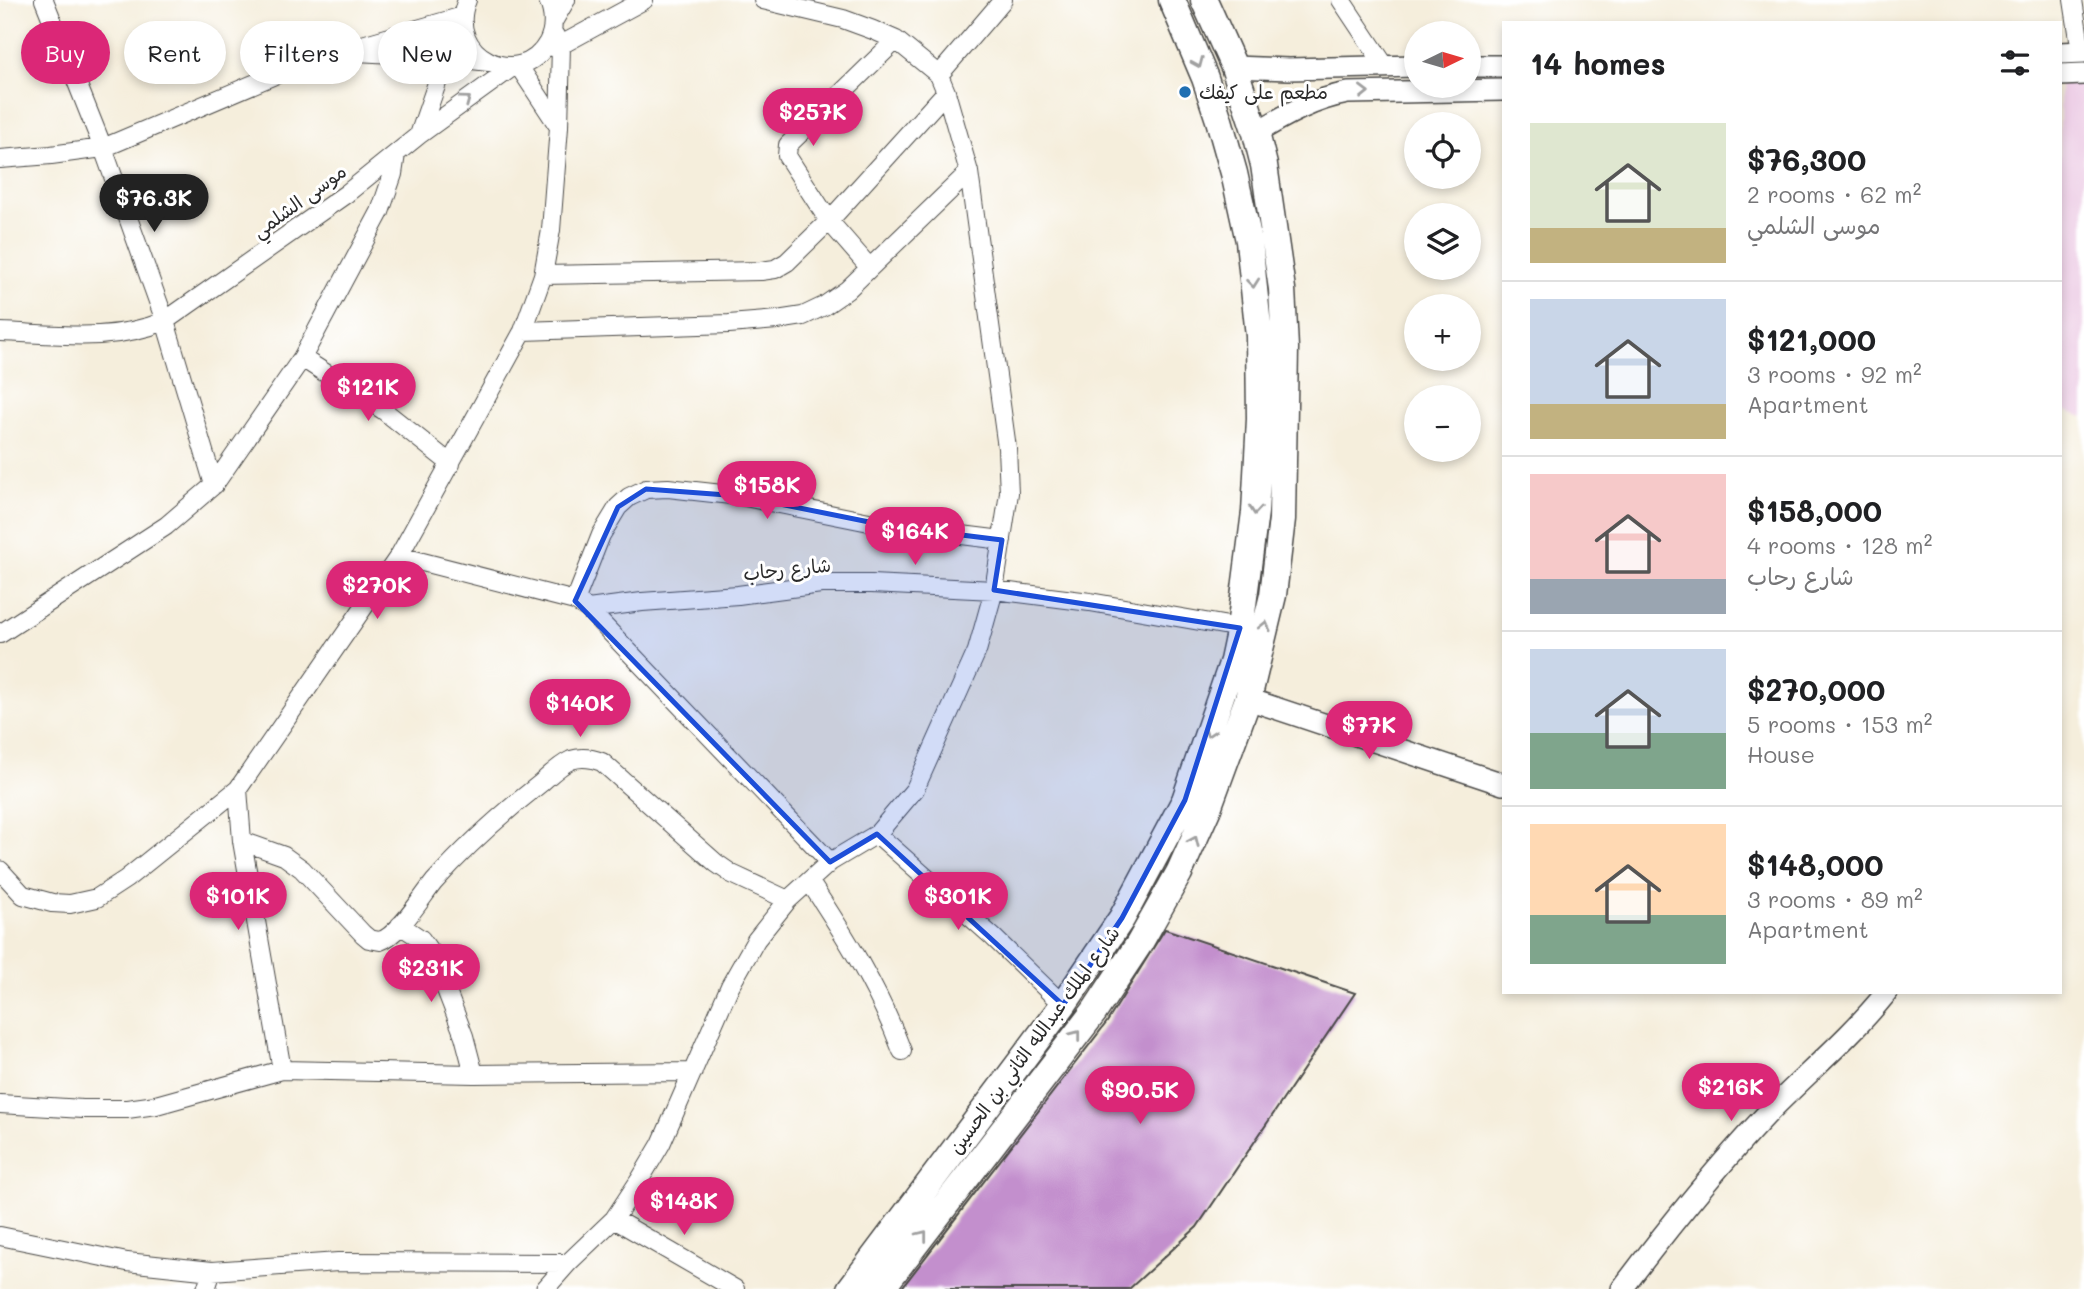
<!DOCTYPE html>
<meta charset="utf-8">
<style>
body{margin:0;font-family:Mali,"Playpen Sans Arabic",sans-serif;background:#f2f2f2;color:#202124;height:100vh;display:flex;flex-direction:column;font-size:26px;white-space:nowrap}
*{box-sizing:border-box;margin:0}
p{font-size:23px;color:#757577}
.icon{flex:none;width:38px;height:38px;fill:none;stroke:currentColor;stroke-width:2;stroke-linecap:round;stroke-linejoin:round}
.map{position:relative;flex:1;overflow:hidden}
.side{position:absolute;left:1502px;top:21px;width:560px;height:973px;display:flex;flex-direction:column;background:#fff;border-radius:0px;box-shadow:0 4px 10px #0003}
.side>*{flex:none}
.top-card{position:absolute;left:21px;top:21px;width:665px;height:63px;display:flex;gap:14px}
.needle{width:46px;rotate:85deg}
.buttons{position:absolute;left:1404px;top:21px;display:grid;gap:14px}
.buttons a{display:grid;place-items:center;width:77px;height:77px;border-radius:50%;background:#fff;box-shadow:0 4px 10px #0003;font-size:35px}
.price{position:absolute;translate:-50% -60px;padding:0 16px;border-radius:24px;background:#db2777;color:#fff;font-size:23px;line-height:46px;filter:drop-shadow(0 2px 4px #0008)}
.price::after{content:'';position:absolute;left:50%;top:42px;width:21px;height:16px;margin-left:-10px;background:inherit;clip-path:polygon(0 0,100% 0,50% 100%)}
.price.selected{background:#222;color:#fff}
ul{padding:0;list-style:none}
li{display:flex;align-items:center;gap:21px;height:175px;padding:0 28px}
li+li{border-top:2px solid #e0e0e0}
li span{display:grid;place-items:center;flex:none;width:196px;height:140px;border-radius:0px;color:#555}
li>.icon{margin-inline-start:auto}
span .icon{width:84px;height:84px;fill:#fffc;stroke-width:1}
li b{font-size:30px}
h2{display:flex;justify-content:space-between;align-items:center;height:84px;padding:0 28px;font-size:30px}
.tag{padding:0 24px;border-radius:32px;background:#fff;box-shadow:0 4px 10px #0003;font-size:24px;line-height:63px}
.tag.selected{background:#db2777;color:#fff}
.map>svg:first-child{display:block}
.built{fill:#eed0e7}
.building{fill:#c38fcd}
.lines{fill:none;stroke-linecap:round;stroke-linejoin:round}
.minor-casing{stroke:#494846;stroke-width:20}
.tertiary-casing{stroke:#494846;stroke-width:24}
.primary-casing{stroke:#494846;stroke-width:29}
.minor{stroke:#fff;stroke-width:18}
.tertiary{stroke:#fff;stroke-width:21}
.primary{stroke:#fff;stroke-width:26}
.oneway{stroke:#a0a0a0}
.marked{fill:#1d4ed8;fill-opacity:0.2;stroke:#1d4ed8;stroke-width:5;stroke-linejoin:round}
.poi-dot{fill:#1f6fb2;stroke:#fff;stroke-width:2.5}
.labels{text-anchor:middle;stroke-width:6;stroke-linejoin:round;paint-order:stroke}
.poi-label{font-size:19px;fill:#2b2b2b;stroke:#fff;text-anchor:start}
.street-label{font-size:19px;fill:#2b2b2b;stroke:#fff}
</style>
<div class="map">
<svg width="2084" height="1289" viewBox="0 0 2084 1289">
<rect width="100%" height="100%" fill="#fff"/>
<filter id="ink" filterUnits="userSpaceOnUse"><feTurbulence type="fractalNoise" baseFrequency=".0143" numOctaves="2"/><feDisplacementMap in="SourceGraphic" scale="14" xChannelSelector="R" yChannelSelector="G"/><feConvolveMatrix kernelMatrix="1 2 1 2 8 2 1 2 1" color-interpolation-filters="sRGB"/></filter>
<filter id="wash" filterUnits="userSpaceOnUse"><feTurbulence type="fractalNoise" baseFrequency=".00686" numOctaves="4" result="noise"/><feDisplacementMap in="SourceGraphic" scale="28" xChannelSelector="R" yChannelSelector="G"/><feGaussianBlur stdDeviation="1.57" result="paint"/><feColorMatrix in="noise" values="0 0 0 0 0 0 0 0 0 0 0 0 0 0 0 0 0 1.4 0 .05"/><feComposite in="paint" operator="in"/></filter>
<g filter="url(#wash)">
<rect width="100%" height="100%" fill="#f5eedc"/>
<path class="built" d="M 2060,83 L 2084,83 L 2084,417 L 2060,409 Z"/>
<g id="blocks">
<path class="building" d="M 1165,929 L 1355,993 L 1197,1227 L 1129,1289 L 901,1289 L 1107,1022 Z"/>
</g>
</g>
<g filter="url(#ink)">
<use href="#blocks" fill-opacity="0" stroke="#494846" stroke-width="2"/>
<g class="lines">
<g class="minor-casing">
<path id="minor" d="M 44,0 L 103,148 L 165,321 L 214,485
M 467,0 C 444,55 520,93 548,42 C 555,28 554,14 548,0
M 1341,0 L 1385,66
M 2073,0 L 2081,52
M 553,22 L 566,0
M 552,47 L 561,45 L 644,0
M 357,52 L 446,57 L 489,62
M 518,65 L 559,127
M 939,75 L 1003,0
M 419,135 L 446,57 L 462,24
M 0,159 L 51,155 L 103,148 L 310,60 L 463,16
M 869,267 L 829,221 L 787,156 L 788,145 L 896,40
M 543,275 L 761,271 L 775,269 L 787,262 L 829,221 L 946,92
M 523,331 L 729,324 L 777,320 L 803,316 L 824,306 L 847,290 L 969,172
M 0,332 C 57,334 111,343 165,321 L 346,194 L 419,135 L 514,66
M 302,358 L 383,410 L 451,464
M 399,556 L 575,601 L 588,609 L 830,862
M 575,601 L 601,535 L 618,507 L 629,497 L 646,489 L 668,488 L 740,496 L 889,526 L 1002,540
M 588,609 L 642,602 L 738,595 L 821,584 L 871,584 L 994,590 L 1090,602 L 1240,628
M 0,634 L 166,526 L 214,485 L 302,358 L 380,212 L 393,174 L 396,154
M 238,789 L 242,841 L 282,1070
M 877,834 L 993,937 L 1063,1005
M 242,841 L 284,856 L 302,869 L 363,934 L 369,939 L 380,941 C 398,936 422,897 434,882 C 466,846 503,813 541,783 C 550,775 560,765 571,760 C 582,756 592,758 602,762 L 716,863 L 732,874 L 788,900
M 0,870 L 23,895 L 52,903 L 70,904 L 97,898 L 126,879 L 238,789 L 399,556 L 523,331 L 543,275 L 551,230 L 559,127 L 561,45 L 552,31
M 809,881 C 845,935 879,990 902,1051
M 400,925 L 421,939 L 433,956 L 464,1036 L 474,1074
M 0,1104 L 83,1109 L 127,1109 L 156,1105 L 282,1070 L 474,1074 L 693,1072
M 614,1219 L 735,1289
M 0,1236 L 127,1262 L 212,1271 L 338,1262 L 568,1263
M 206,1289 L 212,1271
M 545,1289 L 568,1263 L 614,1219 L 639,1181 L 661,1144 L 730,986 L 756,940 L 788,900 L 830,862 L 877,834 L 915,789 L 977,651 L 994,590 L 1009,493 L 1007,448 L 969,172 L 946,92 L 939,75 L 896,40 L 873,30 L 843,19 L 763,0"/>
</g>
<g class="tertiary-casing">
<path id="tertiary" d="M 2060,53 L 2084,52
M 1468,66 L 1503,66
M 1234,67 L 1289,69 L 1416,66
M 2060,75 L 2084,74
M 1256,133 C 1285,115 1314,99 1348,93 L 1503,90
M 1248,699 L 1503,784
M 1622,1289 C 1667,1229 1714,1170 1766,1115 C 1806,1074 1851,1037 1887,992"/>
</g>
<g class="primary-casing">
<path id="primary" d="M 850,1289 L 1063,1005 L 1122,918 L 1185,800 L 1233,661 L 1240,628 L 1255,512 L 1260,419 L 1259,336 L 1249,241 L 1234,173 L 1219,120 L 1205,78 L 1172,0
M 881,1289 L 1094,1012 L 1139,944 L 1179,873 L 1208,808 L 1248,699 L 1273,595 L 1282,519 L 1285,348 L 1282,289 L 1264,165 L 1256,133 L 1234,67 L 1204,0"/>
</g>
<use href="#minor" class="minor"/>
<use href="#tertiary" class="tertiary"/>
<use href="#primary" class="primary"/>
</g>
<defs><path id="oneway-chevron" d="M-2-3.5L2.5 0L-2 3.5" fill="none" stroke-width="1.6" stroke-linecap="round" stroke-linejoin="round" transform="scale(1.75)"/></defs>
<g class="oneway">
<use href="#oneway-chevron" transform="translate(1198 63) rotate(67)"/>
<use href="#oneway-chevron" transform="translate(1364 92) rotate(-1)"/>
<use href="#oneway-chevron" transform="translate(466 100) rotate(-36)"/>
<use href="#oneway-chevron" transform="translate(1253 283) rotate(84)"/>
<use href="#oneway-chevron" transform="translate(1255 510) rotate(95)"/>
<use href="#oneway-chevron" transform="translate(1265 626) rotate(-77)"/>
<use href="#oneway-chevron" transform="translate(1209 732) rotate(109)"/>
<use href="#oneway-chevron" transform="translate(1194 841) rotate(-66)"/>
<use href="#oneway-chevron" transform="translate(1076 1035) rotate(-52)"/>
<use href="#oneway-chevron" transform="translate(923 1235) rotate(-52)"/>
</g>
</g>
<path class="marked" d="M 646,489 L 740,496 L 889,526 L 1002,540 L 994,590 L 1240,628 L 1185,800 L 1122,918 L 1063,1005 L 877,834 L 830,862 L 575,601 L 618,507 Z"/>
<circle class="poi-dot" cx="1185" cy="92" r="7"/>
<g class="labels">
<g class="poi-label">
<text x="1199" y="99">مطعم على كيفك</text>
</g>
<g class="street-label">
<text transform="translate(299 201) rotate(-36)" y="7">موسى الشلمي</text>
<text transform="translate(787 569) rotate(-6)" y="7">شارع رحاب</text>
<text transform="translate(1034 1040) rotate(-54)" y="7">شارع الملك عبدالله الثاني بن الحسين</text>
</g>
</g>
</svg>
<div class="buttons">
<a><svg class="needle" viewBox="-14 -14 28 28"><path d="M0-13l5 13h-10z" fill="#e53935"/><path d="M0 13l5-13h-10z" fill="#757577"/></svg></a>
<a><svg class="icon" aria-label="locate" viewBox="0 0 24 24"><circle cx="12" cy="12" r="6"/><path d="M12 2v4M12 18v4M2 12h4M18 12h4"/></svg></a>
<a><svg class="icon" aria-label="layers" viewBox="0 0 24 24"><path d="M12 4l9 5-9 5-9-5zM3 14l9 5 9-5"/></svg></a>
<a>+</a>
<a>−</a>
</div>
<b class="price" style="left:813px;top:148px">$257K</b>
<b class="price selected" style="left:154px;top:234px">$76.3K</b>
<b class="price" style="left:368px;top:423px">$121K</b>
<b class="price" style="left:767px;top:521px">$158K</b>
<b class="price" style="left:915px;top:567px">$164K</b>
<b class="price" style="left:377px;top:621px">$270K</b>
<b class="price" style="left:580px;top:739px">$140K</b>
<b class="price" style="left:1369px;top:761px">$77K</b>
<b class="price" style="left:238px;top:932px">$101K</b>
<b class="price" style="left:958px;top:932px">$301K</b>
<b class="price" style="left:431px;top:1004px">$231K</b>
<b class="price" style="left:1731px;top:1123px">$216K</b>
<b class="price" style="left:1140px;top:1126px">$90.5K</b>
<b class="price" style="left:684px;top:1237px">$148K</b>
<div class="top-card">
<a class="tag selected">Buy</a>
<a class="tag">Rent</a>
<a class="tag">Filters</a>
<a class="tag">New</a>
</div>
<section class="side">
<h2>14 homes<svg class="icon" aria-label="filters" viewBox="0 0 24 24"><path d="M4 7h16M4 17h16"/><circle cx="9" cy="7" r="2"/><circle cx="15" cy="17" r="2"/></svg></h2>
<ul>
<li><span style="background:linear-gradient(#dfe7d0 75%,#c2b280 0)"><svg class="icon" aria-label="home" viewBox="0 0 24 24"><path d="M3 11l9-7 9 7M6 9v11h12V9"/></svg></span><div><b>$76,300</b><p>2 rooms · 62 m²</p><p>موسى الشلمي</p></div></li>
<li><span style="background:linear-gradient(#c9d6e8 75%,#c2b280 0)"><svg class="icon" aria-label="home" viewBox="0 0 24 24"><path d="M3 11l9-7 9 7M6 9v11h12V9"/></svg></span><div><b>$121,000</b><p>3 rooms · 92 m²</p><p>Apartment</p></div></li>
<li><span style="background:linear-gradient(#f6c9c9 75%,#9aa5b1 0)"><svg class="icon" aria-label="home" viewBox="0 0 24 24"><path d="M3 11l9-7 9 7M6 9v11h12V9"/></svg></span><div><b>$158,000</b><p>4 rooms · 128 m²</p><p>شارع رحاب</p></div></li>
<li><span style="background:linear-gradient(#c9d6e8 60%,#7fa58c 0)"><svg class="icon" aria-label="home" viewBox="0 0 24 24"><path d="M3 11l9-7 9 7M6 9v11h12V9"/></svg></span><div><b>$270,000</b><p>5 rooms · 153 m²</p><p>House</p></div></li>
<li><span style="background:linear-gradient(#ffd9b3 65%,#7fa58c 0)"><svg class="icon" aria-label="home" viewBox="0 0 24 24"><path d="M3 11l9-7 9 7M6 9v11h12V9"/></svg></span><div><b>$148,000</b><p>3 rooms · 89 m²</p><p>Apartment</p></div></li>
</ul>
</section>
</div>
